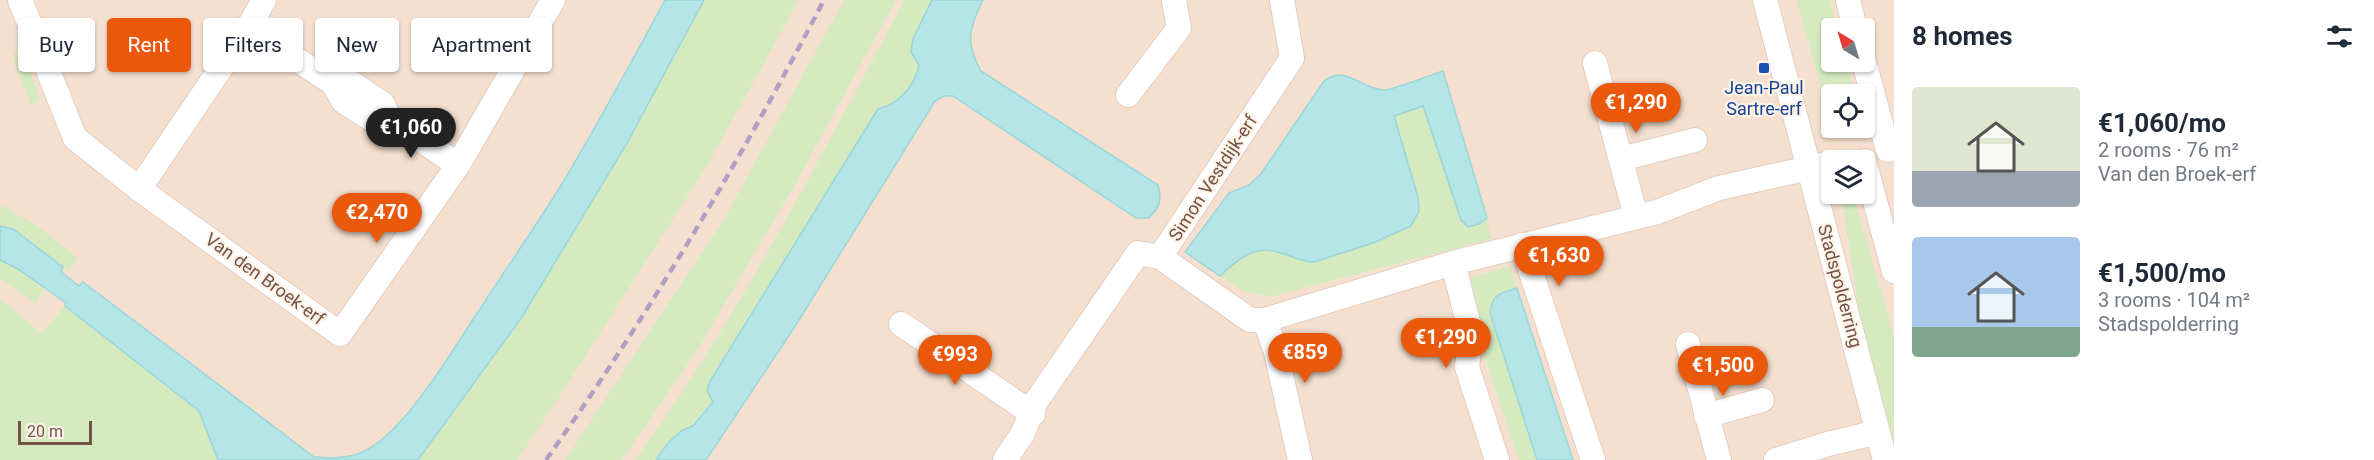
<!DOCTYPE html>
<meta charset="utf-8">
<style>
body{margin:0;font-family:Roboto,sans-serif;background:#f6f6f7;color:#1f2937;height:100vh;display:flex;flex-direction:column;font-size:22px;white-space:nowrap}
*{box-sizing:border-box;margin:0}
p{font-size:20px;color:#747a83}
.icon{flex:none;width:33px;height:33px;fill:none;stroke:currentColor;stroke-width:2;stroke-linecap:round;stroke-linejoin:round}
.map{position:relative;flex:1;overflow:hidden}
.details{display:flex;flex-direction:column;background:#fff;width:480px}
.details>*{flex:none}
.guide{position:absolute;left:18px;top:18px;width:570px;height:54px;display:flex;gap:12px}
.needle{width:39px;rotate:322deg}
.controls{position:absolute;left:1821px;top:18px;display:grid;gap:12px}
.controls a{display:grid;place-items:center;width:54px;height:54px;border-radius:6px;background:#fff;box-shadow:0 2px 4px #0004;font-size:30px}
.scale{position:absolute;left:18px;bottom:15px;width:74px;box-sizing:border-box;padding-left:6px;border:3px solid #755246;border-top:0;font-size:16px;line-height:21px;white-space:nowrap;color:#755246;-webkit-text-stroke:4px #fff4e8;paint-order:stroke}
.price{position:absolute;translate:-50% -51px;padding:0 14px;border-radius:21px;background:#ea580c;color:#fff;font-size:20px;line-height:39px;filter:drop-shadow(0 2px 3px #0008)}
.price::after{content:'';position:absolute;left:50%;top:36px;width:18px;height:14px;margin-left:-9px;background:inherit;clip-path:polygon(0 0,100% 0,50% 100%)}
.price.current{background:#222;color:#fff}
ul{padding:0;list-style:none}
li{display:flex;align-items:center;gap:18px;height:150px;padding:0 18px}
li span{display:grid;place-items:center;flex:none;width:168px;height:120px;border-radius:6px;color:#555}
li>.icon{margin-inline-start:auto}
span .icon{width:72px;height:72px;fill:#fffc;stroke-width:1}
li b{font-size:26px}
h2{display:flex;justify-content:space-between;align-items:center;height:72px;padding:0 18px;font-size:26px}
.pill{padding:0 21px;border-radius:6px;background:#fff;box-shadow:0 2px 4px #0004;font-size:21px;line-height:54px}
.pill.current{background:#ea580c;color:#fff}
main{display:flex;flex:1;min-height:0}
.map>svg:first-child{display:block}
.residential{fill:#f5e0cf;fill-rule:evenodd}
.green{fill:#d5ebbf}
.water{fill:#b4e5e7;stroke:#9ad6da;stroke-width:1.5}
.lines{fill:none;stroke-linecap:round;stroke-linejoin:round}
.minor-casing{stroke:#e4ccbf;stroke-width:26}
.minor{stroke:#fff;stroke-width:24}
.rail{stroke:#b09fc6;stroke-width:4.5;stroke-dasharray:9 6;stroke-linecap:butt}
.transit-dot{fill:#1a4fb4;stroke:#fff4e8;stroke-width:2}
.labels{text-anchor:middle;stroke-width:4.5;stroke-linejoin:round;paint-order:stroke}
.transit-label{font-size:18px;fill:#164399;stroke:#fff4e8}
.street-label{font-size:18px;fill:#755246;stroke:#fff4e8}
</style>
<main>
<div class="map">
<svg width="1894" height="460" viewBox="0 0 1894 460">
<rect width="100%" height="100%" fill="#fdefe0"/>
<path class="residential" d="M 0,0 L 1894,0 L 1894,460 L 0,460 ZM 1832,28 L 1864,28 L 1864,62 L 1832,62 ZM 1832,94 L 1864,94 L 1864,128 L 1832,128 ZM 1832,160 L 1864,160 L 1864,194 L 1832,194 Z"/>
<path class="green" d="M 704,0 L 799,0 L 707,166 L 558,399 L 517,460 L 418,460 L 522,317 L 626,145 Z
M 844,0 L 896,0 L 792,190 L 698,349 L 622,460 L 565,460 L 724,219 Z
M 905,0 L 932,0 L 913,39 L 911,52 L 919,65 C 916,81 903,98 889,106 L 713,402 L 693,426 L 681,431 L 669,443 L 656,460 L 635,460 C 740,316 820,156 905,0 Z
M 1796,0 L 1830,0 L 1837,28 L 1832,28 L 1832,62 L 1846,62 L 1855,94 L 1832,94 L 1832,128 L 1863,128 L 1865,134 L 1836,139 L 1823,118 L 1820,83 Z
M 22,51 L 41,101 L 31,105 L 12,55 Z
M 1423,106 L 1461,220 L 1479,224 L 1487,218 L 1491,239 L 1270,297 L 1243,291 L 1220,276 C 1236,261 1253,245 1277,252 C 1290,255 1301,262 1314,262 L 1373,243 L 1411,226 L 1418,197 L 1394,116 Z
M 1841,194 L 1853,194 L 1894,337 L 1894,447 L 1865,350 Z
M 3,206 L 36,225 L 78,258 L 68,270 L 13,230 L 0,226 L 0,207 Z
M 0,260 L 18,269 L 45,290 L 35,303 L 0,279 Z
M 1510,266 L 1517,288 L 1496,295 L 1490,313 L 1537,460 L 1519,460 L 1462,289 L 1464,279 Z
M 0,299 L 42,333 L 65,306 L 199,411 L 218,460 L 0,460 Z"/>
<path class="water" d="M 665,0 L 704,0 L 626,145 L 522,317 L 418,460 L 218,460 L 199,411 L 65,306 L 66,303 L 18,269 L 0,260 L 0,226 L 13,229 L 63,267 L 61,272 L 79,286 L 83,282 L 314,457 C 330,458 347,459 363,452 C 406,431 451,352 478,312 C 505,270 534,229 560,187 C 597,126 631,63 665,0 Z
M 932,0 L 983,0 C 969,28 965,43 981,71 L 1158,185 C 1162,200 1160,207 1149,218 L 1136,218 L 953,96 L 944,96 L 935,101 L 794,328 L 706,460 L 656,460 L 668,443 L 681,431 L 693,426 L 713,402 L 707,391 L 710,381 L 878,109 C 899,104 915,86 919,65 L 911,52 L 913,39 Z
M 1443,71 L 1487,218 L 1479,224 L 1468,227 L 1461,220 L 1423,106 L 1394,116 L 1418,197 L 1419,211 L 1411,226 L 1373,243 L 1314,262 C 1301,262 1290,255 1277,252 C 1253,245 1236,261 1220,276 L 1185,252 L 1229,193 L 1249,185 L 1260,175 L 1324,81 C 1345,64 1363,90 1385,90 C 1395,89 1431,75 1443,71 Z
M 1517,288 L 1573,460 L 1537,460 L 1490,313 C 1492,293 1500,294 1517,288 Z"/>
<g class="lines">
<g class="minor-casing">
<path id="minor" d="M 20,0 L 75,138 L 139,189 L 340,334 L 458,165 L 553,0
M 1765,0 L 1885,460
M 1848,0 L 1855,28
M 248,28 L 333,83 L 343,101 L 373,120 L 389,118
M 1864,62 L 1888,150
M 1595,63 L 1636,217
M 333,83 L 353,84 L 383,104 L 389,118 L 458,165
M 1128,95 L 1179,28 L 1174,0
M 1621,159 L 1695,140
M 1864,161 L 1894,271
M 139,189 L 248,28 L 264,0
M 1522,245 L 1593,460
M 1160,257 L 1250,320 L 1265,320 L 1453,263 L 1657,212 L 1719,188 L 1832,163
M 1453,263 L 1471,334 L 1467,367 L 1497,460
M 1265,320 L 1276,352 L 1300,460
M 901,324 L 1033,414
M 1688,344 L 1719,460
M 1706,416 L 1762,400
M 1005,460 L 1023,433 L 1035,403 L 1138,253 L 1160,257 L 1292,58 L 1282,0
M 1776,460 L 1828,444 L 1878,432"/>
</g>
<use href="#minor" class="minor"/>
<path class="rail" d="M 546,460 C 650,313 741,159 824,0"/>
</g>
<rect class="transit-dot" x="1758" y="62" width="12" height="12" rx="3"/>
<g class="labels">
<g class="transit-label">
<text x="1764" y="94">Jean-Paul<tspan x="1764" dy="21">Sartre-erf</tspan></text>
</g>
<g class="street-label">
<text transform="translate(1213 178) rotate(-57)" y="6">Simon Vestdijk-erf</text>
<text transform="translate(265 279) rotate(36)" y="6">Van den Broek-erf</text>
<text transform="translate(1840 286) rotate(75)" y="6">Stadspolderring</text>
</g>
</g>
</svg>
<div class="controls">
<a><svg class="needle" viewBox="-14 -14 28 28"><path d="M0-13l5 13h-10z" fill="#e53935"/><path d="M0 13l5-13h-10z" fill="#747a83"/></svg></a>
<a><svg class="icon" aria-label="locate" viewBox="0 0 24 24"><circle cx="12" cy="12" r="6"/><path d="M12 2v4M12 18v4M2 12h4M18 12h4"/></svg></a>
<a><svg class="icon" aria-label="layers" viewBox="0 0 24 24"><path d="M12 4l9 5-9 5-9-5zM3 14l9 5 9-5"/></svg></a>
</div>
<div class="scale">20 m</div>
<b class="price" style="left:1636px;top:134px">€1,290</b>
<b class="price current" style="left:411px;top:159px">€1,060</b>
<b class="price" style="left:377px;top:244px">€2,470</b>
<b class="price" style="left:1559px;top:287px">€1,630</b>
<b class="price" style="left:1446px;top:369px">€1,290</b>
<b class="price" style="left:1305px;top:384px">€859</b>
<b class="price" style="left:955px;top:386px">€993</b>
<b class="price" style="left:1723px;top:397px">€1,500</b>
<div class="guide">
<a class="pill">Buy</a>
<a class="pill current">Rent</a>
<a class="pill">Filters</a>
<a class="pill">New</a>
<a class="pill">Apartment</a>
</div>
</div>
<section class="details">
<h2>8 homes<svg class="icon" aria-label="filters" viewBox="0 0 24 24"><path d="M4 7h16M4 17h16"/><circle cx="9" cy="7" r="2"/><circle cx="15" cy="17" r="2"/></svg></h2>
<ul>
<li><span style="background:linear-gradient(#dfe7d0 70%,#9aa5b1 0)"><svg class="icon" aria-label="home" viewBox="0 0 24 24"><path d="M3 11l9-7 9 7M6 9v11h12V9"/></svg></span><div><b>€1,060/mo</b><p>2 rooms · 76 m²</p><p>Van den Broek-erf</p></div></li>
<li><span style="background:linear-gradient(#a9c7e8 75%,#7fa58c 0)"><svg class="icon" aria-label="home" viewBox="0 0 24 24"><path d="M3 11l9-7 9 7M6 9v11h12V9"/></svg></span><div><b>€1,500/mo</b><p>3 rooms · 104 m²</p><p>Stadspolderring</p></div></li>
</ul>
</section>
</main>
